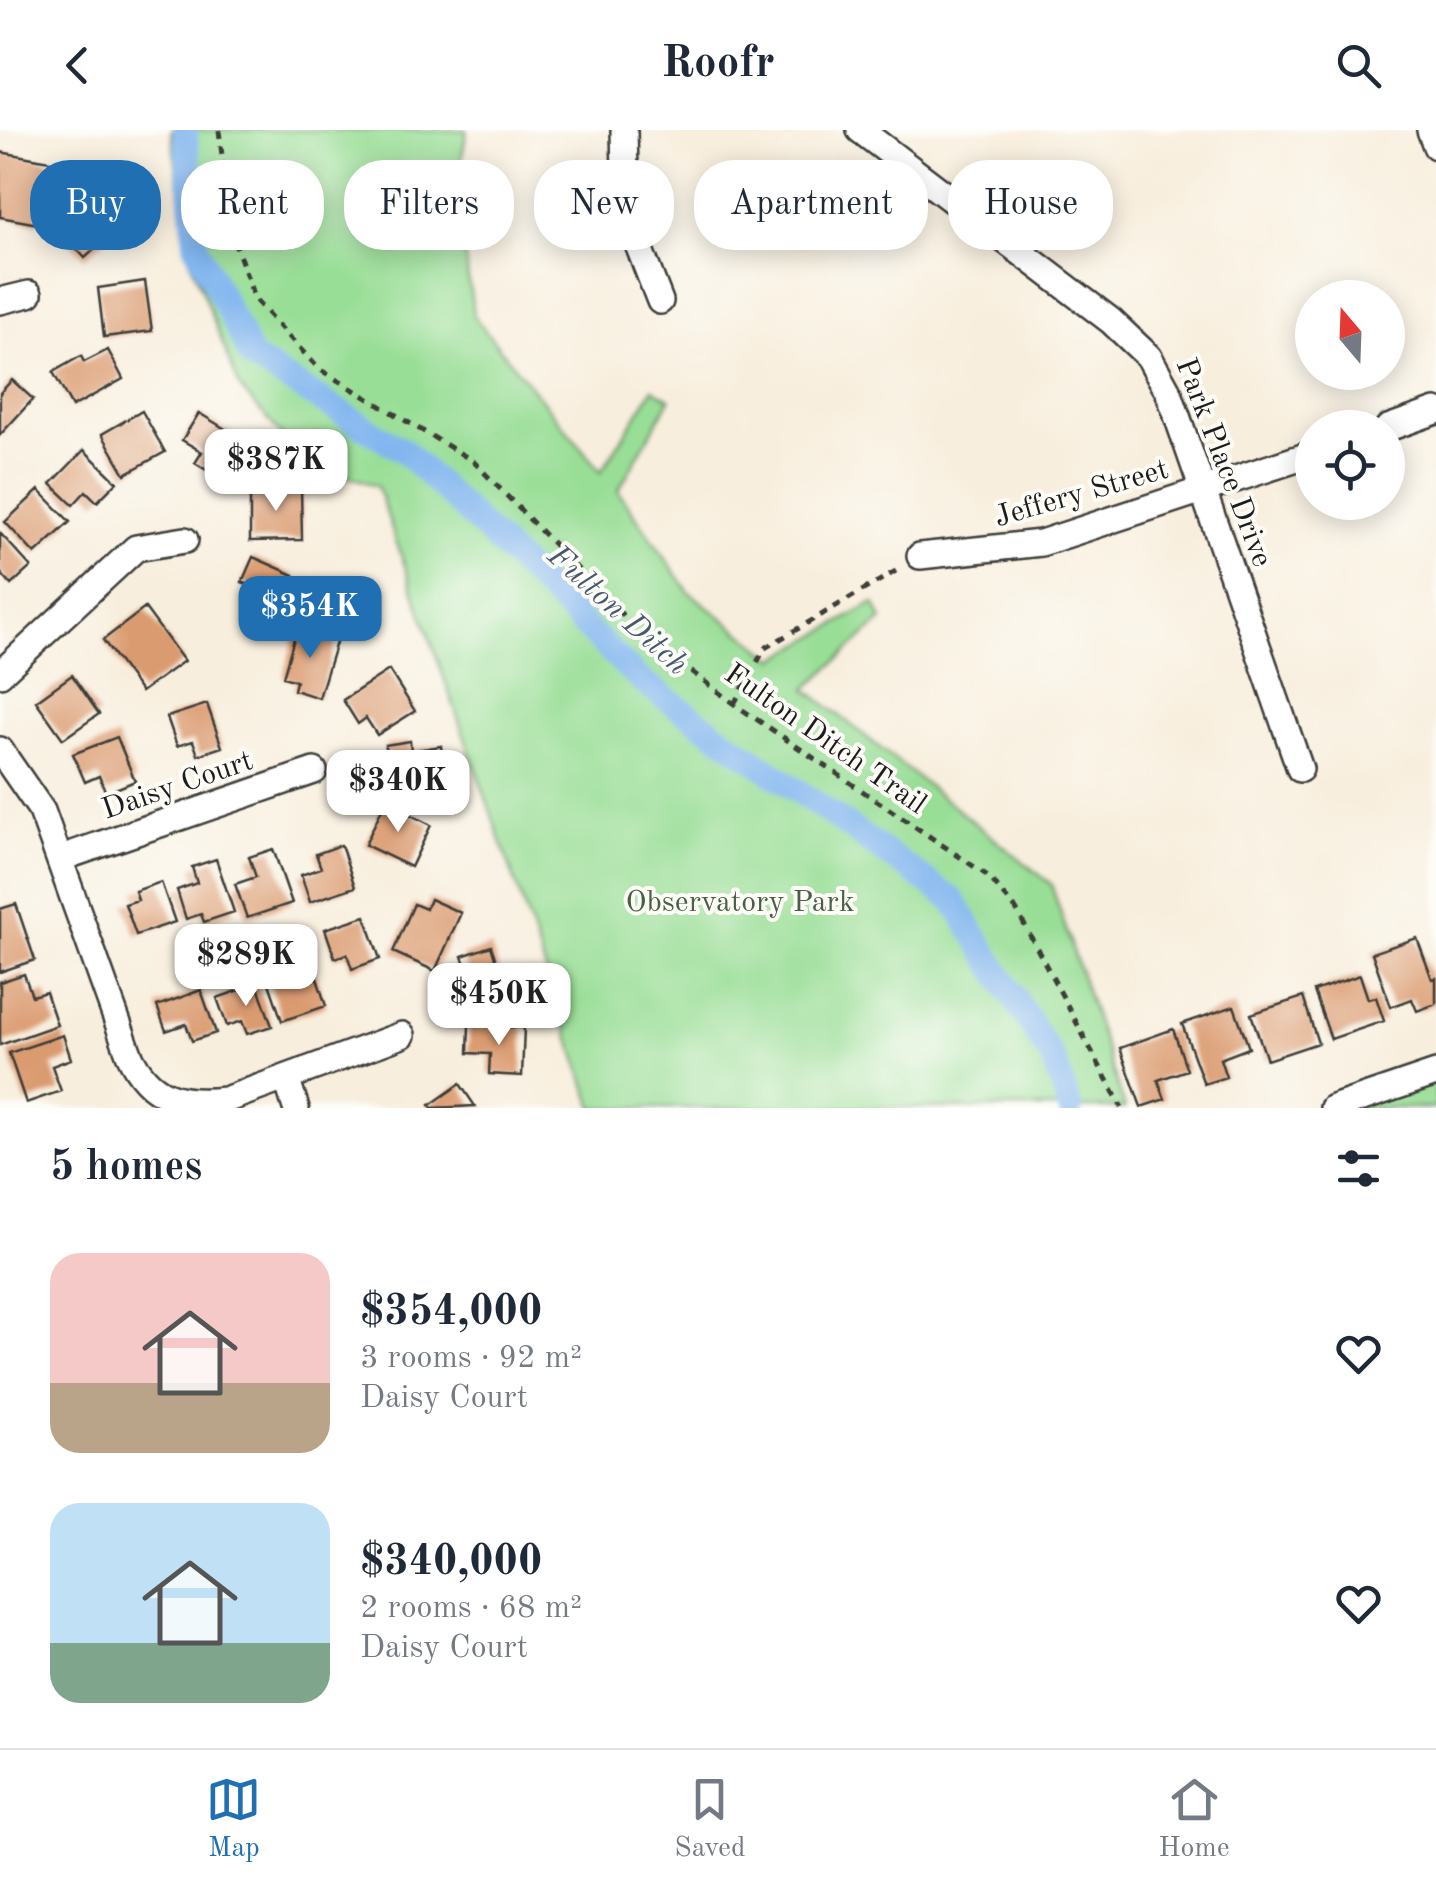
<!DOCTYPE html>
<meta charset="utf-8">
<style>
body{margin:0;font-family:"Old Standard TT",serif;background:#f2f2f3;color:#1f2937;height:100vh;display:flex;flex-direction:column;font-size:38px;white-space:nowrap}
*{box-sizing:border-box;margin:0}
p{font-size:32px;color:#747a83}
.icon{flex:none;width:55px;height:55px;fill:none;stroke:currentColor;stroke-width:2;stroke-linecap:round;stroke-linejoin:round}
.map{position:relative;height:978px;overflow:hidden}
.panel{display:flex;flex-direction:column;background:#fff;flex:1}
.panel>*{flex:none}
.banner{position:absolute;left:30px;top:30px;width:1378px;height:90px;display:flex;gap:20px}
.needle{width:65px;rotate:341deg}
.buttons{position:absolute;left:1295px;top:150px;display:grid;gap:20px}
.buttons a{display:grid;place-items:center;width:110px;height:110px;border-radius:50%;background:#fff;box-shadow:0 5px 25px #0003;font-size:50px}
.price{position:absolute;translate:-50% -85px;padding:0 22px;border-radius:20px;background:#fff;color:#222;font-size:32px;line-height:65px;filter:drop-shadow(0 2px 5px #0008)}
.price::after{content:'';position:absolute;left:50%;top:60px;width:30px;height:22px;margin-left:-15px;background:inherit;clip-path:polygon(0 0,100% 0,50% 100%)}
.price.on{background:#1f6fb2;color:#fff}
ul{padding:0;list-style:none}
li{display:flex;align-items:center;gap:30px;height:250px;padding:0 50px}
li span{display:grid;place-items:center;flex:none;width:280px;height:200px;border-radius:30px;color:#555}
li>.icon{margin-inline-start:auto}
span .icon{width:120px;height:120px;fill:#fffc;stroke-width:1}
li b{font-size:42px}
h2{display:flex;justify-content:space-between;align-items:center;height:120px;padding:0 50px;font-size:42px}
.tag{padding:0 35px;border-radius:40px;background:#fff;box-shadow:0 5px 25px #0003;font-size:35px;line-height:90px}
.tag.on{background:#1f6fb2;color:#fff}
header{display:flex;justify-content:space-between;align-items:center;height:130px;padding:0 50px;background:#fff;font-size:45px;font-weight:800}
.tab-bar{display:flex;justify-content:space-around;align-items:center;height:140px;border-top:2px solid #e0e1e3;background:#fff;font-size:28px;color:#747a83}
.tab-bar a{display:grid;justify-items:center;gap:5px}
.tab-bar .on{color:#1f6fb2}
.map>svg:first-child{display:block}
.green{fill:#99de96;stroke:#5a7d59;stroke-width:2.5}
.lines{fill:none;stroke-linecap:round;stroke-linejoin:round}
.canal{stroke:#81b5ef;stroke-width:25}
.building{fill:#db9b71}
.street-casing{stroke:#3d3c39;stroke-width:30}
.path{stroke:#3d3c39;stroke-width:5;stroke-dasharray:8 8;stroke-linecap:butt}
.street{stroke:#fff;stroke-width:25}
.labels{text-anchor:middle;stroke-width:8;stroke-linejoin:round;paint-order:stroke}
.street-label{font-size:30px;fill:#1c1c1c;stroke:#fdfcf7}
.park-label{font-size:30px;fill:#486047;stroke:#fdfcf7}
.water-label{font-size:32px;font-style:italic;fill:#445970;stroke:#fdfcf7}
</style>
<header><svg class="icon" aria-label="back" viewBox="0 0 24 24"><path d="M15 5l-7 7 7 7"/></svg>Roofr<svg class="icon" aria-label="search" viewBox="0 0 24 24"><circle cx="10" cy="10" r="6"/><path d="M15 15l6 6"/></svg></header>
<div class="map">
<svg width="1436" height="978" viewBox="0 0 1436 978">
<rect width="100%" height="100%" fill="#fdfcf7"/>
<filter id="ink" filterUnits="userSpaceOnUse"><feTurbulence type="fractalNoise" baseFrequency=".01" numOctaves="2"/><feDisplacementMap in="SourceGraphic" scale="20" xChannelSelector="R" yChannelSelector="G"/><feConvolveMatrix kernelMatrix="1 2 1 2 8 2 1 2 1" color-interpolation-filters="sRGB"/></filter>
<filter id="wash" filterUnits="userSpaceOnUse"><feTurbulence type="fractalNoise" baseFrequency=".0048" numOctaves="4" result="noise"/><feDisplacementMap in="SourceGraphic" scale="40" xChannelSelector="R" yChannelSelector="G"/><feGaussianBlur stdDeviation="2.25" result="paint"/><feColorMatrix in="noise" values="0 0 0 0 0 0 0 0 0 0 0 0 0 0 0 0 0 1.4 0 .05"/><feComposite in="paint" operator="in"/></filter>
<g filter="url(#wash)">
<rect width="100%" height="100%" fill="#f8eedd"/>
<path class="green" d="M 171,0 L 467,0 L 455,63 L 474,187 L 601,342 L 653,259 L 670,269 L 618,361 L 689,462 L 775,529 L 874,473 L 882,490 L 806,559 L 1051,754 L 1125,978 L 594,978 L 377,356 L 304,330 L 240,258 L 190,130 Z
M 1436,943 L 1436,978 L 1333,978 Z"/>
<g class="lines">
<path class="canal" d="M 185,0 L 196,116 L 252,228 L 404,321 L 640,550 L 953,770 L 1054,931 L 1070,978"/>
</g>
<g id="blocks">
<path class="building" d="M 0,22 L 50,31 L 38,94 L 0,87 Z
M 86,51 L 124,93 L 85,128 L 63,104 L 75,94 L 59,75 Z
M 145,151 L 152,201 L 104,207 L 98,158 Z
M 108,220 L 123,249 L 72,277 L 53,242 L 81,226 L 84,232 Z
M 12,250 L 33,269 L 0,305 L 0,263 Z
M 142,281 L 165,322 L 125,344 L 102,304 Z
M 199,283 L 240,308 L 232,321 L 241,326 L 225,351 L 195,333 L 202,322 L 182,310 Z
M 84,320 L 117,352 L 97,372 L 86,361 L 73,375 L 51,354 Z
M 301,357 L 302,410 L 250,411 L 250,358 Z
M 39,360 L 70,392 L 35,424 L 5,392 Z
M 0,403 L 31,437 L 11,455 L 0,442 Z
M 253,427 L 294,445 L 275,488 L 250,477 L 258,459 L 242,452 Z
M 145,478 L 184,531 L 141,562 L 103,510 Z
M 297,498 L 337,509 L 319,568 L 294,560 L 296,551 L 283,547 Z
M 389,540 L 415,581 L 377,605 L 366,588 L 358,594 L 343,570 Z
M 72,545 L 99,584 L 63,609 L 36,571 Z
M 207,574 L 222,617 L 198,625 L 193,611 L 177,616 L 167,587 Z
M 117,607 L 135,651 L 106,663 L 99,646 L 85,652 L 73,624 Z
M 410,611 L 411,621 L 441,616 L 448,665 L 412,670 L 409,651 L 391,654 L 385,615 Z
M 385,672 L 431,695 L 411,737 L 365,715 Z
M 341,715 L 355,757 L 310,772 L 301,745 L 321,738 L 316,724 Z
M 273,719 L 292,773 L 247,788 L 235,754 L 256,747 L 249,727 Z
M 216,729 L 234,782 L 204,792 L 201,784 L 186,789 L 177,760 L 197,753 L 192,737 Z
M 161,752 L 175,792 L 136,805 L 125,774 L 138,770 L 135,761 Z
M 430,769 L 461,783 L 435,841 L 393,822 L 414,774 L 426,779 Z
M 16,774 L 35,830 L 0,842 L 0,779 Z
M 365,786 L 380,829 L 352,839 L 347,824 L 335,828 L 325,799 Z
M 1417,808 L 1432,849 L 1436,848 L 1436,874 L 1417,881 L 1412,869 L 1391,877 L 1372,823 Z
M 491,816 L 508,867 L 466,882 L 455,851 L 469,847 L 462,826 Z
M 293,819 L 296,829 L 309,824 L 326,876 L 282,891 L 261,830 Z
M 24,844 L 32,866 L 46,862 L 57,895 L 0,915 L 0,852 Z
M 1360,845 L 1368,869 L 1376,867 L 1384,891 L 1331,909 L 1314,861 Z
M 257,854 L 272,896 L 247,904 L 242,891 L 227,896 L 217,868 Z
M 201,860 L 216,903 L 192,911 L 186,894 L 166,901 L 157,876 Z
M 1303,867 L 1318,913 L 1267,930 L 1251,884 Z
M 1234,876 L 1249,918 L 1220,929 L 1226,947 L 1204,954 L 1182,894 Z
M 469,895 L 524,898 L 522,946 L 489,944 L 490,924 L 468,923 Z
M 1173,899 L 1187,940 L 1158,950 L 1165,969 L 1141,977 L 1120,918 Z
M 63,905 L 71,929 L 52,936 L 61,961 L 26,973 L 9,923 Z
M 460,954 L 475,976 L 432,978 L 430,975 Z"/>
</g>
</g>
<g filter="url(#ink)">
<use href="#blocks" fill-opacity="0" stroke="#3d3c39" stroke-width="2.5"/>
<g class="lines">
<g class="street-casing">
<path id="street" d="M 624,0 L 626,84 L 660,171
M 860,0 L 1111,191 L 1149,227 L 1169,263 L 1300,639
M 1430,0 L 1436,16
M 0,171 L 29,164
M 1388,298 L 1436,281
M 920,426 L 1041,413 L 1312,324
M 0,544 L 136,418 L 185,410
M 0,620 L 42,681 L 129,924 C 149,968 180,975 225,970 L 402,905
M 61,728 L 314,641
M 287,950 L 296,978
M 1333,978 L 1436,943"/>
</g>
<path class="path" d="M 219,0 L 231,101 L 255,170 L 319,239 L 473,331 L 637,500 L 734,574 L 988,746 L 1016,779 L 1122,978
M 734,574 L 765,518 L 901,438"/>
<use href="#street" class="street"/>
</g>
</g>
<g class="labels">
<g class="street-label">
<text transform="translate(1225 332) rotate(69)" y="10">Park Place Drive</text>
<text transform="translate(1081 362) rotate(-16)" y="10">Jeffery Street</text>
<text transform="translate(826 608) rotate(35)" y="10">Fulton Ditch Trail</text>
<text transform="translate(177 654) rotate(-19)" y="10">Daisy Court</text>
</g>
<g class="park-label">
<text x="740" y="781">Observatory Park</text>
</g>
<g class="water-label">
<text transform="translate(619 479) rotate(42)" y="11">Fulton Ditch</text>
</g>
</g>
</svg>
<div class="buttons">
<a><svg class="needle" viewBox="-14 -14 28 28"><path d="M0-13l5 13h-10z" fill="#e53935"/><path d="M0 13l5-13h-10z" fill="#747a83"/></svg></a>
<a><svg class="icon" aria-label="locate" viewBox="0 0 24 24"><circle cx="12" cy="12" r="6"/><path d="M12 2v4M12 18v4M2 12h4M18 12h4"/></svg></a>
</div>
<b class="price" style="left:276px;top:384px">$387K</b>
<b class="price on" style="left:310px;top:531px">$354K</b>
<b class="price" style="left:398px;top:705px">$340K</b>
<b class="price" style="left:246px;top:879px">$289K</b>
<b class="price" style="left:499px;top:918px">$450K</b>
<div class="banner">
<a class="tag on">Buy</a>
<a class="tag">Rent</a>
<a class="tag">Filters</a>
<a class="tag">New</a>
<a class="tag">Apartment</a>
<a class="tag">House</a>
</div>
</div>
<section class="panel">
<h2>5 homes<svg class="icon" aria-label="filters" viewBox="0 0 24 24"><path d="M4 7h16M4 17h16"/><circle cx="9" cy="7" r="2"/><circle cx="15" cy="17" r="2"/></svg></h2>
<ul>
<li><span style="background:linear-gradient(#f6c9c9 65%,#b9a48a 0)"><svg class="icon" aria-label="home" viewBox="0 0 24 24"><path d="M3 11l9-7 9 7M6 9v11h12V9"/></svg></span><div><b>$354,000</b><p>3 rooms · 92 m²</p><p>Daisy Court</p></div><svg class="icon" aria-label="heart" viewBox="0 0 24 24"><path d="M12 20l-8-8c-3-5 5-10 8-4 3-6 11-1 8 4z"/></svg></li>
<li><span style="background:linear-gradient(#bfe0f5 70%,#7fa58c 0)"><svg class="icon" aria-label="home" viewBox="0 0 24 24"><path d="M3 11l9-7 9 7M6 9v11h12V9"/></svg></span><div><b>$340,000</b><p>2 rooms · 68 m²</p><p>Daisy Court</p></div><svg class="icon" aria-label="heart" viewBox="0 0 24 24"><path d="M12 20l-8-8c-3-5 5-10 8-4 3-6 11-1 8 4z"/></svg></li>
</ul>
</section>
<nav class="tab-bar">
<a class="on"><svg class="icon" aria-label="map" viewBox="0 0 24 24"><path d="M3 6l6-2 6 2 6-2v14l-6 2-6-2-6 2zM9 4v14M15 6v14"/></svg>Map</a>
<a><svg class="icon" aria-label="saved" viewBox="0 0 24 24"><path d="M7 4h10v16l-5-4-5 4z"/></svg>Saved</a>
<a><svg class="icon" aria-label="home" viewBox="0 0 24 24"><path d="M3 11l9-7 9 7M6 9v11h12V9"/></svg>Home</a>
</nav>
